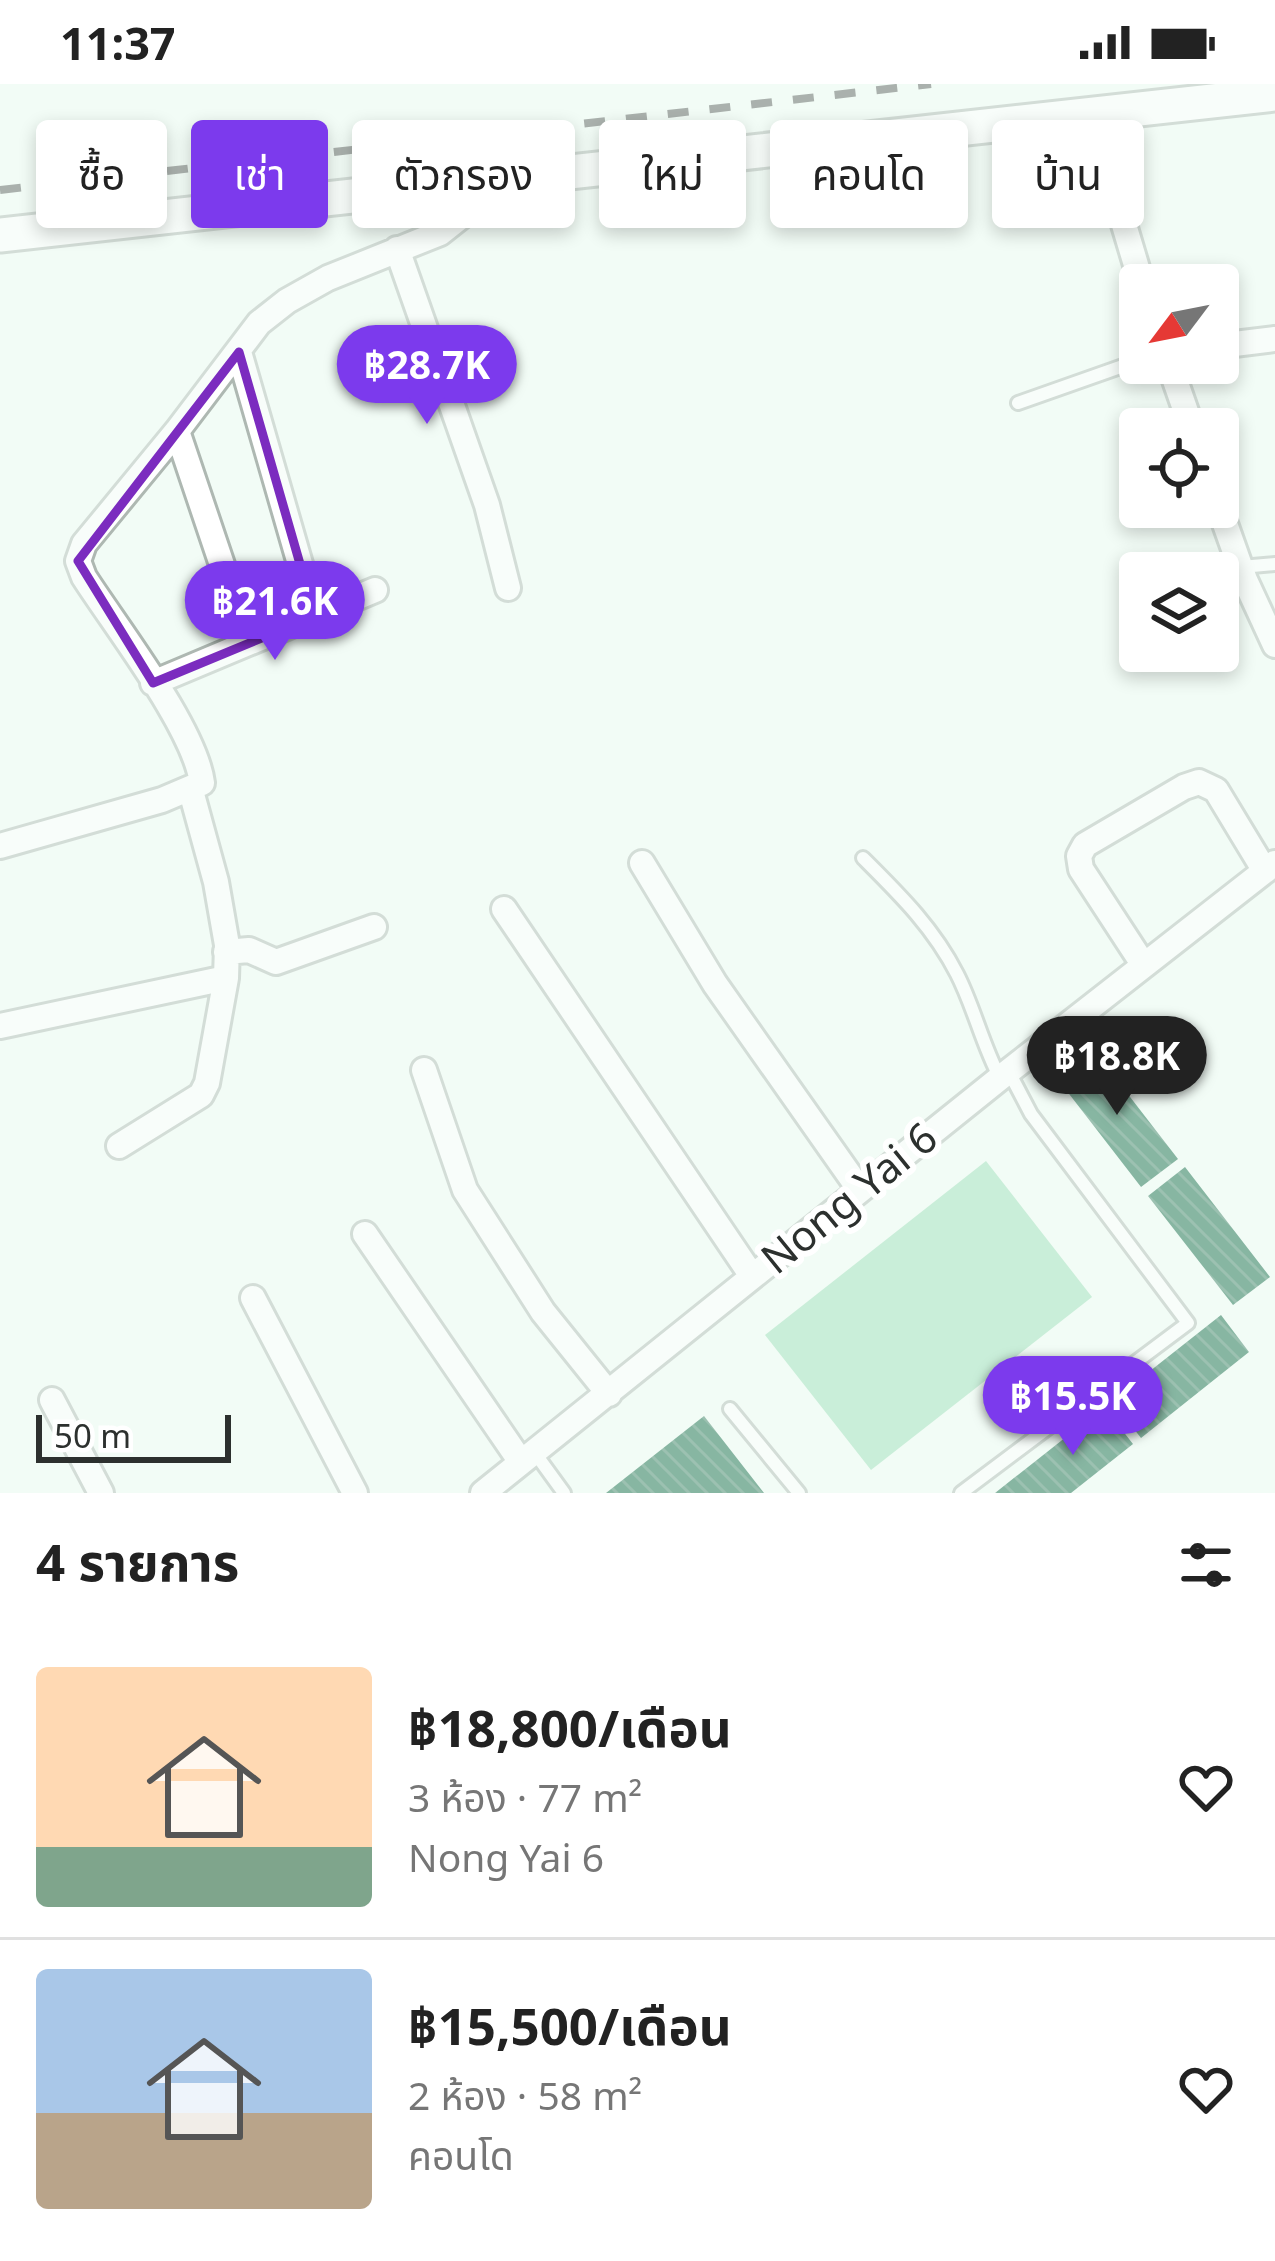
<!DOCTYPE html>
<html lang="th">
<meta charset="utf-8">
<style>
body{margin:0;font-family:"Noto Sans","Noto Sans Thai",sans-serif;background:#f6f6f6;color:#222;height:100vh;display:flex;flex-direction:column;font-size:45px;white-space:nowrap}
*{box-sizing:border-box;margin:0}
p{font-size:39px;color:#767676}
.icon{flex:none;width:66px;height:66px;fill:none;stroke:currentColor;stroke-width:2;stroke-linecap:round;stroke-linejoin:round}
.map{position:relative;height:1409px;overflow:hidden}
.panel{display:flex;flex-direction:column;background:#fff;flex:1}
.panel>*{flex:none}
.banner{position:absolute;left:36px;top:36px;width:1203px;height:108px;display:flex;gap:24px}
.needle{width:78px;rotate:238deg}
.fabs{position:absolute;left:1119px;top:180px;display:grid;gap:24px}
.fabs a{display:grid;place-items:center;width:120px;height:120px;border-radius:12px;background:#fff;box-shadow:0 6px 18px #0003;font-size:60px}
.scale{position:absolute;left:36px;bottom:30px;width:195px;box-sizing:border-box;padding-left:12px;border:6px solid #2c302e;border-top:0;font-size:33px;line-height:42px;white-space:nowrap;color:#2c302e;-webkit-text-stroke:9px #fff;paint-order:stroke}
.price{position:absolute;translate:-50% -102px;padding:0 27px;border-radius:42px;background:#7c3aed;color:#fff;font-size:39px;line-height:78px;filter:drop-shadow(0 3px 6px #0008)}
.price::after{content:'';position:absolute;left:50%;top:72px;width:36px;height:27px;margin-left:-18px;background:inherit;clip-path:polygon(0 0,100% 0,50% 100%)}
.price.selected{background:#222;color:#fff}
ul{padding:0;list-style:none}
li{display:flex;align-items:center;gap:36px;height:300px;padding:0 36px}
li+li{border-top:3px solid #e0e0e0}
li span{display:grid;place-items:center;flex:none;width:336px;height:240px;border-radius:12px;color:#555}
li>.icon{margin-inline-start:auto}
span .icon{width:144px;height:144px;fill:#fffc;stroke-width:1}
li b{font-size:51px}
h2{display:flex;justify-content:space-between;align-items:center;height:144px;padding:0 36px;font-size:51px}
.pill{padding:0 42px;border-radius:12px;background:#fff;box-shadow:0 6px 18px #0003;font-size:42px;line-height:108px}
.pill.selected{background:#7c3aed;color:#fff}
.status{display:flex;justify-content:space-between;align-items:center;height:84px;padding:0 60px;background:#fff;direction:ltr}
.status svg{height:33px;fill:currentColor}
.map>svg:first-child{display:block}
.pitch{fill:#98ddb5}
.building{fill:url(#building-back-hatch)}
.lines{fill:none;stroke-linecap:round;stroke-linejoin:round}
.lane-casing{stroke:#aeb8b2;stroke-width:18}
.street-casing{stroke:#aeb8b2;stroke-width:30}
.secondary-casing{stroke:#aeb8b2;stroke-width:39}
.lane{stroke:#fff;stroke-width:12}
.street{stroke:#fff;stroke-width:24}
.secondary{stroke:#fff;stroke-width:33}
.rail{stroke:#525855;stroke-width:8;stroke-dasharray:21 21;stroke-linecap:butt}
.marked{fill:none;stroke:#7b2cbf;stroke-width:9;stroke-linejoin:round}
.labels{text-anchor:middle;stroke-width:12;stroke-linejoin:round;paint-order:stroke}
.street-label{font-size:42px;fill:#2c302e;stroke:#fff}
</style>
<div class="status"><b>11:37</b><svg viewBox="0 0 49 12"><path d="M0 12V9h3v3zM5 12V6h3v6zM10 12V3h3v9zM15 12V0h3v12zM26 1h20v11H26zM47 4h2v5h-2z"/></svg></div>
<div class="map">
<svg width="1275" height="1409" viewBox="0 0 1275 1409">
<defs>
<pattern id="building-back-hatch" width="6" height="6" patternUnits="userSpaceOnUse" patternTransform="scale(3)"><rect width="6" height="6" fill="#06623d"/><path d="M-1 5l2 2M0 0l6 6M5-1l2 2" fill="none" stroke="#347a5e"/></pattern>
</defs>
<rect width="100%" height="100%" fill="#f2fcf6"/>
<path class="pitch" d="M 986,1077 L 1092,1213 L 871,1386 L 765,1251 Z"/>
<path class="building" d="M 1093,965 L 1178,1075 L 1141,1103 L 1056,993 Z
M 1185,1083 L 1270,1193 L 1233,1221 L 1148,1112 Z
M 1221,1231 L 1249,1268 L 1141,1354 L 1112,1317 Z
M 1104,1323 L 1133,1360 L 1071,1409 L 995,1409 Z
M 704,1332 L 764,1409 L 606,1409 Z"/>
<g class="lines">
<g class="lane-casing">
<path id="lane" d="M 1018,319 L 1140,276
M 1241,483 L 1275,480
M 863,774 C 899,810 933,843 957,890 C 974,923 982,960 1000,994
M 730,1325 L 799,1409
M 535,1369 L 564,1409
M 961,1409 L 1188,1239 L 1031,1030 L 1009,988"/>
</g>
<g class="street-casing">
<path id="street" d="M 1091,30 L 1142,201
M 397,165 L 487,421 L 508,504
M 1218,262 L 1275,255
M 239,268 L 315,532
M 1169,279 L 1192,345
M 177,347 L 248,558
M 1218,420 L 1245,496 L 1275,561
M 153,599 L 375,506
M 0,762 L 162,716 L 202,699 C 195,644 116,543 84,493 L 78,477 L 84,460 L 177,347 L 259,239 L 287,217 L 328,194 L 440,149 L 464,130 L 486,98
M 642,779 L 715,900 L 860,1106
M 504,825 L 752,1192
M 226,868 L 249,866 L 276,878 L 374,843
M 1143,880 L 1081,785 L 1079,772 L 1085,761 L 1184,703 L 1199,698 L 1216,706 L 1265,787
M 0,942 L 226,894 L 227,861 L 216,798 L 191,707
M 424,986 L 465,1106 L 543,1228 L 609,1310
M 119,1062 L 201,1011 L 207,999 L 226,894
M 365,1150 L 521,1378
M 253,1214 L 355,1409
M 52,1316 L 101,1409
M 483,1409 L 1000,994 L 1275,779"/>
</g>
<g class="secondary-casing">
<path id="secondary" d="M 0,151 L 1275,10"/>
</g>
<use href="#lane" class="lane"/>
<use href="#street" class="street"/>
<use href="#secondary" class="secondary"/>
<path class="rail" d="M 0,106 L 931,0"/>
</g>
<path d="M0 0H1275V1409H0ZM 239,268 L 315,532 L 153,599 L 78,477 Z" fill="#f2fcf6" fill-opacity=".55" fill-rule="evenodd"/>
<path class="marked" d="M 239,268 L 315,532 L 153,599 L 78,477 Z"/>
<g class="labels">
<g class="street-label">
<text transform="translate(849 1114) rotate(-39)" y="15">Nong Yai 6</text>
</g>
</g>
</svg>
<div class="fabs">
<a><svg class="needle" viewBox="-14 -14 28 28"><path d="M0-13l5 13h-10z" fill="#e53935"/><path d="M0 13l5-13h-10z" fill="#767676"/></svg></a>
<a><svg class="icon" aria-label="locate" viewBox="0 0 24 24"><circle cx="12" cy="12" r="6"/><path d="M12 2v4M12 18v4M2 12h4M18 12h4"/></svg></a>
<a><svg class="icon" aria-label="layers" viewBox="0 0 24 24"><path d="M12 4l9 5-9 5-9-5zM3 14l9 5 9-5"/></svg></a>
</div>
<div class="scale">50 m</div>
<b class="price" style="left:427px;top:343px">฿28.7K</b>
<b class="price" style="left:275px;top:579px">฿21.6K</b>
<b class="price selected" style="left:1117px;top:1034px">฿18.8K</b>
<b class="price" style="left:1073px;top:1374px">฿15.5K</b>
<div class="banner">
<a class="pill">ซื้อ</a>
<a class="pill selected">เช่า</a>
<a class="pill">ตัวกรอง</a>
<a class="pill">ใหม่</a>
<a class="pill">คอนโด</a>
<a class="pill">บ้าน</a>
</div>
</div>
<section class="panel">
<h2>4 รายการ<svg class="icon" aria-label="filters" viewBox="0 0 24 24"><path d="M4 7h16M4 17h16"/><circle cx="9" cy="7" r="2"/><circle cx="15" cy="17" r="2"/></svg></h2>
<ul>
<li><span style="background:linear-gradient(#ffd9b3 75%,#7fa58c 0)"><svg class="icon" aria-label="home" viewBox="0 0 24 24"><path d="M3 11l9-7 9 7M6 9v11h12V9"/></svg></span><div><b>฿18,800/เดือน</b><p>3 ห้อง · 77 m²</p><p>Nong Yai 6</p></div><svg class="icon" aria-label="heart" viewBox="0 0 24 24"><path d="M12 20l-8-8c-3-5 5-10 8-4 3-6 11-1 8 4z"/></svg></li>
<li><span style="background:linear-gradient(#a9c7e8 60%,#b9a48a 0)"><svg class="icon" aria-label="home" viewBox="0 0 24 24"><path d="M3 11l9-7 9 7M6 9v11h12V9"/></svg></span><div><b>฿15,500/เดือน</b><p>2 ห้อง · 58 m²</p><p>คอนโด</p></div><svg class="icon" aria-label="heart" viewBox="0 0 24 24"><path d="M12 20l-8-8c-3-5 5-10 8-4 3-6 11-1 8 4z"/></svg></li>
</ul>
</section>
